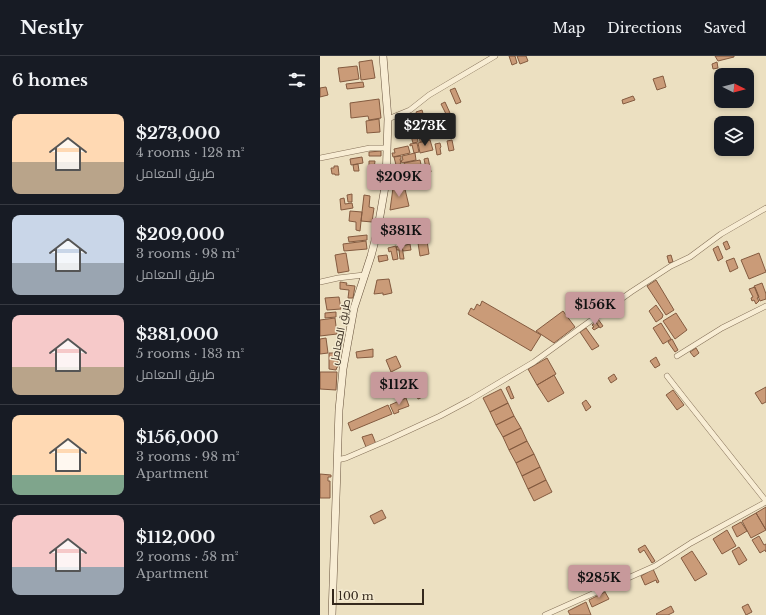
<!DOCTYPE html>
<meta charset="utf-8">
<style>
body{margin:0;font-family:"Libre Baskerville",Cairo,serif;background:#242831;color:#f1f3f6;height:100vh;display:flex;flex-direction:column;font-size:15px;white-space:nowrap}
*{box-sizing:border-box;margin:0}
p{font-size:13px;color:#9ea1a6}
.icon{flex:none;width:22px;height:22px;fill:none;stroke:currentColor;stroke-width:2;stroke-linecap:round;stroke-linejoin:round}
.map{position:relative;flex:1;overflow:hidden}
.side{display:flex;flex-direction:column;background:#171b24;width:320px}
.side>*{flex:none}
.needle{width:26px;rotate:96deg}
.buttons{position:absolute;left:394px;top:12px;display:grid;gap:8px}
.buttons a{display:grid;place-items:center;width:40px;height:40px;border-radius:8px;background:#171b24;box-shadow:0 2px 6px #0003;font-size:20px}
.scale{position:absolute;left:12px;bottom:10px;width:92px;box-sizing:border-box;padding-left:4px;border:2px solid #35291d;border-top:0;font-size:11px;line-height:14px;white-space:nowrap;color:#35291d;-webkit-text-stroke:3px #f4ead0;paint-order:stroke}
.price{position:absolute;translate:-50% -34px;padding:0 9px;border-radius:4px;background:#c7999b;color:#111;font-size:13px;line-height:26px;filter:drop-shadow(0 1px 2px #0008)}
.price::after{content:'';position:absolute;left:50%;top:24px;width:12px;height:9px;margin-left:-6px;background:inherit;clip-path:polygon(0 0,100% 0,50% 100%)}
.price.on{background:#222;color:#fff}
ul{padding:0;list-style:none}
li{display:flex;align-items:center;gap:12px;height:100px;padding:0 12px}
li+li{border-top:1px solid #363941}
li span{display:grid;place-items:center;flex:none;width:112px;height:80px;border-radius:8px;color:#555}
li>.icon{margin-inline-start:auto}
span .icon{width:48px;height:48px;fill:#fffc;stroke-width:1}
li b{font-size:17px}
h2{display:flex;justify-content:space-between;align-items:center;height:48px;padding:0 12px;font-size:17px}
header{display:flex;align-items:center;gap:24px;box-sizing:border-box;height:56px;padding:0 20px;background:#171b24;border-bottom:1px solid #363941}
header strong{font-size:19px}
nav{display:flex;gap:22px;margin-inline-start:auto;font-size:14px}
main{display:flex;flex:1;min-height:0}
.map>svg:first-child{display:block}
.building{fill:#ca9b78;stroke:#845b40}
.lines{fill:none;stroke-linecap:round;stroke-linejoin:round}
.minor-casing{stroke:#857159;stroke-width:6}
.secondary-casing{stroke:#67523d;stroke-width:8}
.minor{stroke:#f8edd4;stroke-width:5}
.secondary{stroke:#f8edd4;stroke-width:7}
.labels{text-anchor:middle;stroke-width:3;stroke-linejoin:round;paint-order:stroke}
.street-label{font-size:11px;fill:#35291d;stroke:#f4ead0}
</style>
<header>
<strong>Nestly</strong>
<nav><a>Map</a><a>Directions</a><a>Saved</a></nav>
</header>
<main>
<section class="side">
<h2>6 homes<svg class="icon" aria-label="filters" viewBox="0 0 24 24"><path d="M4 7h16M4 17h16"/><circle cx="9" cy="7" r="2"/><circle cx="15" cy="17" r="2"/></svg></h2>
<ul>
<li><span style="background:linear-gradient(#ffd9b3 60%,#b9a48a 0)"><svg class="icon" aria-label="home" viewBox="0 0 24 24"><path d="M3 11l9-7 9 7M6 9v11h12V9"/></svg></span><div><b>$273,000</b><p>4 rooms · 128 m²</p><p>طريق المعامل</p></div></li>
<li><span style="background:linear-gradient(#c9d6e8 60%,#9aa5b1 0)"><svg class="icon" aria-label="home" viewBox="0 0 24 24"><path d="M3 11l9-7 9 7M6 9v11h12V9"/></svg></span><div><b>$209,000</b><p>3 rooms · 98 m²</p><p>طريق المعامل</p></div></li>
<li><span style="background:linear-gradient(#f6c9c9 65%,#b9a48a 0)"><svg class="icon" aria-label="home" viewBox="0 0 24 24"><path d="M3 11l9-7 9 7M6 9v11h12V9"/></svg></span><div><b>$381,000</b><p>5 rooms · 183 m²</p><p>طريق المعامل</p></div></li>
<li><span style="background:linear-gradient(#ffd9b3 75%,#7fa58c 0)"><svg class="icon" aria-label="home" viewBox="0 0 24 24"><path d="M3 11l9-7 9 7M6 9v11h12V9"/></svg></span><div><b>$156,000</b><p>3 rooms · 98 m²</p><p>Apartment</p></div></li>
<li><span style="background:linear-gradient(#f6c9c9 65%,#9aa5b1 0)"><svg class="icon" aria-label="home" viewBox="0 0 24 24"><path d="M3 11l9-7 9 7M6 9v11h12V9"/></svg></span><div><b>$112,000</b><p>2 rooms · 58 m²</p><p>Apartment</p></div></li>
</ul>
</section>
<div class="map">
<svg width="446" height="559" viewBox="0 0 446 559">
<rect width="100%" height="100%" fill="#ece0c1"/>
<path class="building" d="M 189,0 L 195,0 L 197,7 L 192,9 Z
M 197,0 L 206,0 L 208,5 L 200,8 Z
M 395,0 L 414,0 L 414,1 L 398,5 Z
M 52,4 L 55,22 L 41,24 L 39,6 Z
M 397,6 L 398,12 L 393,13 L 392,8 Z
M 37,10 L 39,23 L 20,26 L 18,12 Z
M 343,20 L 346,31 L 337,34 L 333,23 Z
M 43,26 L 44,31 L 27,33 L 26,28 Z
M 6,31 L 8,39 L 0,41 L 0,32 Z
M 135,32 L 141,46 L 136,48 L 130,34 Z
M 313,40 L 315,44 L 303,48 L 302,44 Z
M 59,43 L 61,62 L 49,64 L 48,60 L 31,62 L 30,47 Z
M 125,46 L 130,57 L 126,58 L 121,48 Z
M 102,54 L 106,68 L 98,71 L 97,68 L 100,67 L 96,56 Z
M 94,59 L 96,69 L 83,72 L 80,63 Z
M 59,63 L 60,76 L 47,77 L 46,65 Z
M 95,70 L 97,79 L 80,82 L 78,74 Z
M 108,76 L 110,84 L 100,86 L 99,78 Z
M 97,79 L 98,86 L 93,87 L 91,80 Z
M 110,84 L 113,94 L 100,97 L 98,87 Z
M 132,84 L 134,94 L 129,95 L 127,85 Z
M 97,87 L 99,96 L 94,97 L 92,89 L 90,90 L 90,88 Z
M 120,87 L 121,91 L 120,92 L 121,98 L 117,99 L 115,88 Z
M 88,90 L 90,97 L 73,101 L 72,97 L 75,97 L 74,93 Z
M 61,95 L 61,100 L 49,100 L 49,96 Z
M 95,97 L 96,104 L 82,107 L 81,104 L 83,104 L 82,100 Z
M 81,100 L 81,103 L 80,103 L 81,108 L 76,109 L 74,101 Z
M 42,101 L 43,107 L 31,109 L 30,103 Z
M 108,102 L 111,116 L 107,117 L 104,103 Z
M 100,104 L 104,122 L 98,123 L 97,116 L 89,117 L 89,113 L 86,114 L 84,107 Z
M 49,105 L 55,105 L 54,113 L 49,112 Z
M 38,108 L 39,115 L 34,115 L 33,109 Z
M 14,110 L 18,110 L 19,119 L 15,119 L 15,118 L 12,118 L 11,112 L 14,112 Z
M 88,114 L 90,120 L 78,123 L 76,116 Z
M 97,119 L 98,124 L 87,127 L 85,122 Z
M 85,122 L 86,127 L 76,129 L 74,124 Z
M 84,129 L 89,150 L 70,154 L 73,132 Z
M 32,138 L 32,146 L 28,146 L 27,139 Z
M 44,139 L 50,140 L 49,151 L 54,152 L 52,166 L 41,165 Z
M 24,142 L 25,148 L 32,147 L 33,152 L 21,154 L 20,143 Z
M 30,155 L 42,156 L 40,175 L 36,174 L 36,166 L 29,165 Z
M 47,179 L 47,184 L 29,186 L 28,181 Z
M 46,185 L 47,193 L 24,195 L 23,188 Z
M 107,185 L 109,198 L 100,200 L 98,187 Z
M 407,185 L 410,192 L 406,194 L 403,187 Z
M 90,188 L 91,194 L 83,195 L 82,190 Z
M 76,190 L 78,203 L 73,204 L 71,195 L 69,196 L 68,192 Z
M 82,190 L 84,203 L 80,203 L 79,194 L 77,194 L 76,191 Z
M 398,190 L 403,202 L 398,205 L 393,193 Z
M 26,197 L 29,215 L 18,217 L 15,199 Z
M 439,197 L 446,216 L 429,223 L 421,204 Z
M 67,199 L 68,204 L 59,206 L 58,200 Z
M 351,199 L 353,206 L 349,207 L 347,200 Z
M 414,202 L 418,212 L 410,216 L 406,205 Z
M 69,223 L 72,237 L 63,239 L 63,237 L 54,238 L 57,224 Z
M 336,224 L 354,254 L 346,259 L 327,230 Z
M 20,226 L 27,227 L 26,229 L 35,230 L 33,242 L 28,242 L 29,234 L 20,233 Z
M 442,227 L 446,238 L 446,243 L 440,245 L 434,230 Z
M 435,231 L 439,241 L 437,242 L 439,245 L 436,248 L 434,244 L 432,245 L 431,242 L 433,241 L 429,233 Z
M 19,241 L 21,253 L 7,254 L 5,242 Z
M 162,245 L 221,279 L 211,295 L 148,258 L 151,252 L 154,254 L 157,248 L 160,250 Z
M 336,249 L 343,259 L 342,262 L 336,266 L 329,255 Z
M 243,255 L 255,271 L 234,287 L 216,275 Z
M 16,256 L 16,261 L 5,262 L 5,257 Z
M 356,257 L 367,274 L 355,283 L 343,265 Z
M 15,262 L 17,278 L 0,280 L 0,264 Z
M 278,263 L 283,270 L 280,272 L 275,265 Z
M 276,266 L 279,271 L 274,274 L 272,272 L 274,271 L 272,269 Z
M 341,267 L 351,283 L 343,288 L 333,272 Z
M 266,272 L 279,290 L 272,294 L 260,276 Z
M 6,282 L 8,297 L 0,298 L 0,283 Z
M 352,283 L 358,294 L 355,296 L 348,286 Z
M 376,292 L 379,297 L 374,301 L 370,296 Z
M 53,293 L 53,301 L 37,302 L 36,296 Z
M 14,296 L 18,296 L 18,311 L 17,311 L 16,314 L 9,313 L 9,297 L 14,297 Z
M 76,300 L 81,311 L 71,316 L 66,304 Z
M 336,301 L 340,309 L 335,312 L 330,305 Z
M 227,302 L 236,318 L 217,329 L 208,313 Z
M 0,316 L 17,316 L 16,334 L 0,333 Z
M 294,318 L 297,323 L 291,327 L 288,322 Z
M 234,319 L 244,337 L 228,346 L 217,329 Z
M 189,330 L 194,342 L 191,343 L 186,332 Z
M 446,331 L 446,346 L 442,348 L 435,337 Z
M 101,333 L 105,340 L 98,343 L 95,337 Z
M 181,333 L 188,347 L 170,356 L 163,342 Z
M 353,334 L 364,349 L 357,354 L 346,339 Z
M 86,342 L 89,350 L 78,354 L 79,356 L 74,358 L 70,349 Z
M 266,344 L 271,351 L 266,355 L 262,347 Z
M 188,347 L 194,360 L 176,369 L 170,356 Z
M 68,349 L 72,358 L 31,375 L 28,367 Z
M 194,360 L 201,372 L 183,381 L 176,369 Z
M 201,372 L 207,385 L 189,394 L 183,381 Z
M 52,378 L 56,388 L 46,391 L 42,381 Z
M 207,385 L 214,398 L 196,407 L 189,394 Z
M 214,398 L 220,411 L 202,420 L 196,407 Z
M 220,411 L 226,424 L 208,433 L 202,420 Z
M 0,418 L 11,419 L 11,421 L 8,421 L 8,425 L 10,425 L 10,442 L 0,442 Z
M 226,424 L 232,436 L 214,445 L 208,433 Z
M 446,451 L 446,474 L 436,457 Z
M 62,454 L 66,462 L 54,468 L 50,460 Z
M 436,457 L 446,474 L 431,482 L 422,465 Z
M 421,466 L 427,475 L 417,481 L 412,471 Z
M 407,474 L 416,490 L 402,498 L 393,483 Z
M 439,480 L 444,489 L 446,488 L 446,496 L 445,494 L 440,497 L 432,484 Z
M 325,489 L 335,505 L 332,507 L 324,494 L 320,497 L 318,493 Z
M 419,491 L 427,504 L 419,509 L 412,495 Z
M 372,495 L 387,518 L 375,525 L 361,502 Z
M 333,513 L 339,526 L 337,527 L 336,524 L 325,529 L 321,520 Z
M 285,536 L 289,543 L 272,551 L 269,544 Z
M 266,546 L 271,559 L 250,559 L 248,555 Z
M 428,548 L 432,556 L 426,559 L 422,551 Z
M 351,550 L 354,556 L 348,559 L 337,559 L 336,558 Z"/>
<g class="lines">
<g class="minor-casing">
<path id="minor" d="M 68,63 L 90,54 L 109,39 L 175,0
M 0,102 L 50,92 L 67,92
M 0,226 L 18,222 L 44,219
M 357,300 L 402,272 L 446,250
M 347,320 L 365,343 L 446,445
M 17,404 L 26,402 L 68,384 L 120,360 L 150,344 L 214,306 L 262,271 L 311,236 L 351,210 L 370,201 L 401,178 L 446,152
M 225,559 L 335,510 L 371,487 L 446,446"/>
</g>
<g class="secondary-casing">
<path id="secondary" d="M 12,559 L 19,354 L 23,313 L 34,252 L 51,200 L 57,177 L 66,125 L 68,63 L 63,0"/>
</g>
<use href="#minor" class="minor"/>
<use href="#secondary" class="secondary"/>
</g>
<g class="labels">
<g class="street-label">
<text transform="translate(20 276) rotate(-79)" y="4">طريق المعامل</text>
</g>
</g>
</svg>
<div class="buttons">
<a><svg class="needle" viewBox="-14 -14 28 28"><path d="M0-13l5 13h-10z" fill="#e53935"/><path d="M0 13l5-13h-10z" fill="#9ea1a6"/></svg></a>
<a><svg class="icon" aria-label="layers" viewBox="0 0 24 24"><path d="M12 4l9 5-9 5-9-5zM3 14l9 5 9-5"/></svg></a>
</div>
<div class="scale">100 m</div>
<b class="price on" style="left:105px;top:91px">$273K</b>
<b class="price" style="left:79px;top:142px">$209K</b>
<b class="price" style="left:81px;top:196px">$381K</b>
<b class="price" style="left:275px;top:270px">$156K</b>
<b class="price" style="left:79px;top:350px">$112K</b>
<b class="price" style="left:279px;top:543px">$285K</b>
</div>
</main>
